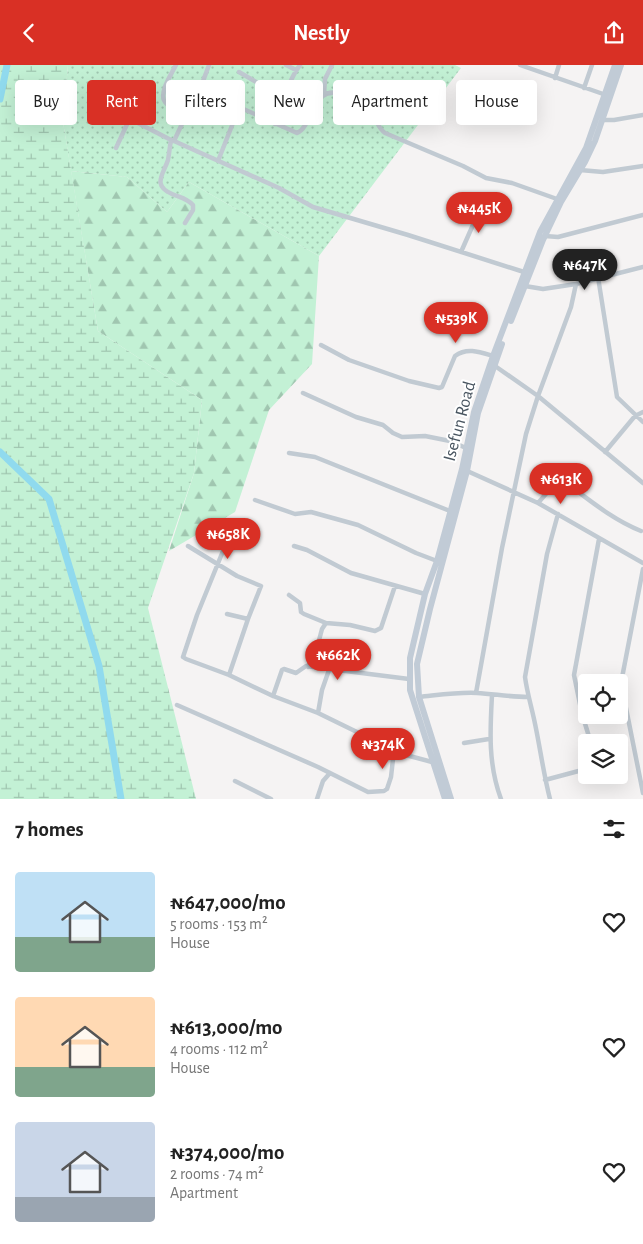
<!DOCTYPE html>
<meta charset="utf-8">
<style>
body{margin:0;font-family:"Alegreya Sans",sans-serif;background:#f2f2f2;color:#222;height:100vh;display:flex;flex-direction:column;font-size:19px;white-space:nowrap}
*{box-sizing:border-box;margin:0}
p{font-size:16px;color:#767676}
.icon{flex:none;width:28px;height:28px;fill:none;stroke:currentColor;stroke-width:2;stroke-linecap:round;stroke-linejoin:round}
.map{position:relative;height:734px;overflow:hidden}
.side{display:flex;flex-direction:column;background:#fff;flex:1}
.side>*{flex:none}
.guide{position:absolute;left:15px;top:15px;width:614px;height:45px;display:flex;gap:10px}
.tools{position:absolute;left:578px;top:609px;display:grid;gap:10px}
.tools a{display:grid;place-items:center;width:50px;height:50px;border-radius:5px;background:#fff;box-shadow:0 5px 20px #0002;font-size:25px}
.price{position:absolute;translate:-50% -42px;padding:0 11px;border-radius:18px;background:#d93025;color:#fff;font-size:16px;line-height:32px;filter:drop-shadow(0 1px 2px #0008)}
.price::after{content:'';position:absolute;left:50%;top:30px;width:15px;height:11px;margin-left:-8px;background:inherit;clip-path:polygon(0 0,100% 0,50% 100%)}
.price.active{background:#222;color:#fff}
ul{padding:0;list-style:none}
li{display:flex;align-items:center;gap:15px;height:125px;padding:0 15px}
li span{display:grid;place-items:center;flex:none;width:140px;height:100px;border-radius:5px;color:#555}
li>.icon{margin-inline-start:auto}
span .icon{width:60px;height:60px;fill:#fffc;stroke-width:1}
li b{font-size:21px}
h2{display:flex;justify-content:space-between;align-items:center;height:60px;padding:0 15px;font-size:21px}
.chip{padding:0 18px;border-radius:5px;background:#fff;box-shadow:0 5px 20px #0002;font-size:18px;line-height:45px}
.chip.active{background:#d93025;color:#fff}
header{display:flex;justify-content:space-between;align-items:center;height:65px;padding:0 15px;background:#d93025;color:#fff;font-size:22px;font-weight:700}
.map>svg:first-child{display:block}
.grass{fill:url(#grass-dots)}
.forest{fill:url(#forest-firs)}
.wetland{fill:url(#wetland-marsh)}
.lines{fill:none;stroke-linecap:round;stroke-linejoin:round}
.river{stroke:#90daee;stroke-width:7}
.street{stroke:#c1cad2;stroke-width:4.5}
.secondary{stroke:#c1cbd6;stroke-width:6}
.labels{text-anchor:middle;stroke-width:4;stroke-linejoin:round;paint-order:stroke}
.street-label{font-size:18px;fill:#4a5661;stroke:#fff}
</style>
<header><svg class="icon" aria-label="back" viewBox="0 0 24 24"><path d="M15 5l-7 7 7 7"/></svg>Nestly<svg class="icon" aria-label="share" viewBox="0 0 24 24"><path d="M12 15V3M7 8l5-5 5 5M5 13v7h14v-7"/></svg></header>
<div class="map">
<svg width="643" height="734" viewBox="0 0 643 734">
<defs>
<pattern id="grass-dots" width="8" height="8" patternUnits="userSpaceOnUse" patternTransform="scale(1.25)"><rect width="8" height="8" fill="#c3f1d5"/><path d="M2 2h.1M6 6h.1" fill="none" stroke="#a0c6b0" stroke-width="1.8" stroke-linecap="round"/></pattern>
<pattern id="forest-firs" width="22" height="20" patternUnits="userSpaceOnUse" patternTransform="scale(1.25)"><rect width="22" height="20" fill="#c3f1d5"/><path d="M5 1l3.5 6h-7zM16 11l3.5 6h-7z" fill="#a0c6b0"/></pattern>
<pattern id="wetland-marsh" width="20" height="14" patternUnits="userSpaceOnUse" patternTransform="scale(1.25)"><rect width="20" height="14" fill="#c3f1d5"/><path d="M1 5h8M5 5V1M11 12h8M15 12V8" fill="none" stroke="#a0c6b0"/></pattern>
</defs>
<rect width="100%" height="100%" fill="#f5f3f3"/>
<path class="grass" d="M 68,0 L 455,0 L 461,3 L 319,191 L 189,117 L 167,147 L 127,112 L 71,106 L 63,57 Z"/>
<path class="forest" d="M 71,106 L 127,112 L 167,147 L 189,117 L 319,191 L 312,299 L 269,345 L 235,447 L 169,486 L 194,408 L 202,335 L 98,266 Z"/>
<path class="wetland" d="M 0,0 L 68,0 L 63,57 L 98,266 L 202,335 L 194,408 L 148,543 L 196,734 L 0,734 Z"/>
<g class="lines">
<path class="river" d="M 0,34 L 7,0
M 0,387 L 49,434 L 99,601 L 121,734"/>
<path class="street" d="M 176,0 C 172,8 158,29 165,37 C 169,43 180,45 186,48
M 286,0 L 296,5
M 520,0 L 606,30
M 239,7 L 263,21 L 285,31
M 555,13 L 559,0
M 584,23 L 592,0
M 199,27 L 209,0
M 324,29 L 325,14 L 332,0
M 602,55 L 614,55 L 643,50
M 275,59 C 281,41 289,14 300,0
M 174,76 L 279,123 L 313,142 L 408,170 L 524,207
M 116,83 L 129,55 L 132,55 L 171,75
M 218,96 L 233,58 L 242,44
M 580,105 L 603,107 L 643,101
M 185,158 L 193,145 L 193,140 C 186,133 181,133 172,129 C 152,120 163,110 168,95 C 169,89 170,81 171,75 L 174,76 L 196,29 L 201,25 L 297,68 C 306,64 309,51 314,42 C 327,14 355,33 371,49 C 377,55 378,63 385,68 L 463,101 L 486,113 L 512,118 L 557,134
M 545,171 L 558,172 L 643,150
M 461,187 L 480,144
M 598,212 L 617,332 L 643,357
M 525,221 L 543,224 L 576,219 L 643,202
M 321,280 L 349,295 L 409,316 L 439,323 L 442,322 L 455,291 C 467,282 480,287 493,291
M 495,301 L 538,331 L 643,418
M 303,328 L 356,352 L 383,360 L 393,368 L 402,372 L 425,371 L 450,376 L 466,383
M 605,387 L 635,351 L 643,347
M 289,388 L 315,392 L 450,446
M 465,405 L 538,438 L 643,498
M 255,435 L 295,449 L 311,447 L 358,460 L 416,488 L 437,496
M 538,438 L 558,415 L 561,414 C 587,433 611,454 641,466
M 188,481 L 237,511 L 261,521 L 248,554 L 229,610
M 294,481 L 307,485 L 351,508 L 425,529
M 223,486 L 197,550 L 183,592 L 186,594 L 229,610 L 273,631 L 318,648 L 402,689 L 432,697
M 643,504 L 621,618 L 643,728
M 289,530 L 300,538 L 301,547 L 304,549 L 326,558 L 350,560 L 375,566 L 381,563 L 395,521
M 227,549 L 248,554
M 308,602 L 318,579 L 322,564 L 326,558
M 476,628 L 502,483 L 526,369 L 538,331 L 571,242 L 576,219
M 492,630 C 490,666 488,699 501,734
M 273,631 L 282,605 L 284,604 L 296,608 L 306,601 L 409,614
M 419,632 C 439,630 458,627 477,628 C 494,629 511,632 528,632
M 177,640 L 318,702 L 368,727 L 384,726 L 387,724 L 391,712 L 394,685
M 318,648 L 322,625 L 329,605
M 464,678 L 489,674
M 591,678 L 582,649 L 574,610 L 599,474
M 545,715 L 586,704
M 235,716 L 271,734
M 317,734 L 323,716 L 330,708
M 550,734 C 543,707 540,681 534,654 C 531,640 527,627 525,612 L 547,489 L 558,449"/>
<path class="secondary" d="M 511,256 L 543,175 L 561,137 L 585,97 L 595,76 L 621,0
M 445,734 L 410,625 L 410,593 L 425,529 L 437,496 L 462,404 L 474,347 L 493,291 L 540,167 L 586,83 L 615,0
M 451,734 L 419,632 L 417,599 L 430,544 L 467,406 L 478,348 L 502,279"/>
</g>
<g class="labels">
<g class="street-label">
<text transform="translate(459 356) rotate(-75)" y="6">Isefun Road</text>
</g>
</g>
</svg>
<div class="tools">
<a><svg class="icon" aria-label="locate" viewBox="0 0 24 24"><circle cx="12" cy="12" r="6"/><path d="M12 2v4M12 18v4M2 12h4M18 12h4"/></svg></a>
<a><svg class="icon" aria-label="layers" viewBox="0 0 24 24"><path d="M12 4l9 5-9 5-9-5zM3 14l9 5 9-5"/></svg></a>
</div>
<b class="price" style="left:479px;top:169px">₦445K</b>
<b class="price active" style="left:585px;top:226px">₦647K</b>
<b class="price" style="left:456px;top:279px">₦539K</b>
<b class="price" style="left:561px;top:440px">₦613K</b>
<b class="price" style="left:228px;top:495px">₦658K</b>
<b class="price" style="left:338px;top:616px">₦662K</b>
<b class="price" style="left:383px;top:705px">₦374K</b>
<div class="guide">
<a class="chip">Buy</a>
<a class="chip active">Rent</a>
<a class="chip">Filters</a>
<a class="chip">New</a>
<a class="chip">Apartment</a>
<a class="chip">House</a>
</div>
</div>
<section class="side">
<h2>7 homes<svg class="icon" aria-label="filters" viewBox="0 0 24 24"><path d="M4 7h16M4 17h16"/><circle cx="9" cy="7" r="2"/><circle cx="15" cy="17" r="2"/></svg></h2>
<ul>
<li><span style="background:linear-gradient(#bfe0f5 65%,#7fa58c 0)"><svg class="icon" aria-label="home" viewBox="0 0 24 24"><path d="M3 11l9-7 9 7M6 9v11h12V9"/></svg></span><div><b>₦647,000/mo</b><p>5 rooms · 153 m²</p><p>House</p></div><svg class="icon" aria-label="heart" viewBox="0 0 24 24"><path d="M12 20l-8-8c-3-5 5-10 8-4 3-6 11-1 8 4z"/></svg></li>
<li><span style="background:linear-gradient(#ffd9b3 70%,#7fa58c 0)"><svg class="icon" aria-label="home" viewBox="0 0 24 24"><path d="M3 11l9-7 9 7M6 9v11h12V9"/></svg></span><div><b>₦613,000/mo</b><p>4 rooms · 112 m²</p><p>House</p></div><svg class="icon" aria-label="heart" viewBox="0 0 24 24"><path d="M12 20l-8-8c-3-5 5-10 8-4 3-6 11-1 8 4z"/></svg></li>
<li><span style="background:linear-gradient(#c9d6e8 75%,#9aa5b1 0)"><svg class="icon" aria-label="home" viewBox="0 0 24 24"><path d="M3 11l9-7 9 7M6 9v11h12V9"/></svg></span><div><b>₦374,000/mo</b><p>2 rooms · 74 m²</p><p>Apartment</p></div><svg class="icon" aria-label="heart" viewBox="0 0 24 24"><path d="M12 20l-8-8c-3-5 5-10 8-4 3-6 11-1 8 4z"/></svg></li>
</ul>
</section>
